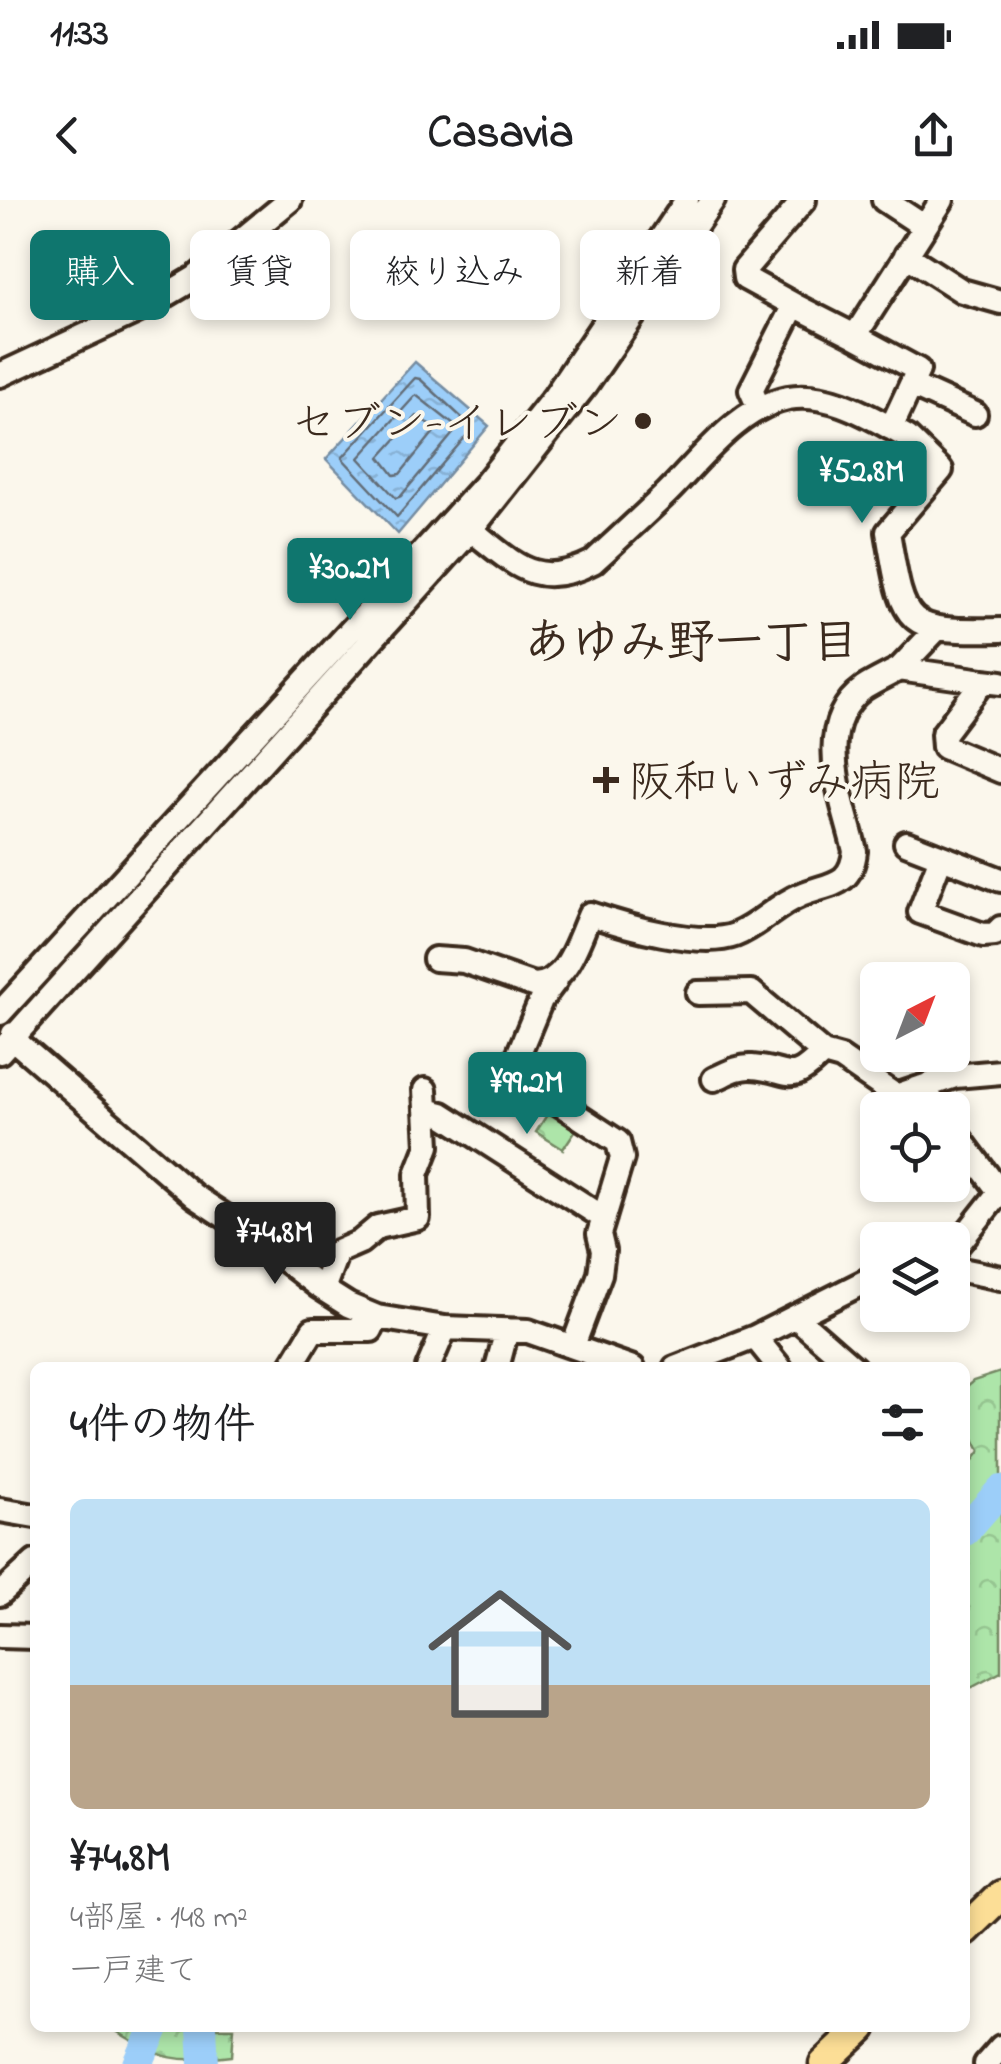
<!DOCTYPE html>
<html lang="ja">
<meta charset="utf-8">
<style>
body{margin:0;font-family:"Indie Flower","Klee One",sans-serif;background:#f2f2f2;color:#202124;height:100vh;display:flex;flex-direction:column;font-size:38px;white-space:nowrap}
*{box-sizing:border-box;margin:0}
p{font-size:32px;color:#757577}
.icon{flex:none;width:55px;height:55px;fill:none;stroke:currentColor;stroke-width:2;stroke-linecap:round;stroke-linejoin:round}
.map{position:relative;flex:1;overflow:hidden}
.drawer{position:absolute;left:30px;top:1162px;width:940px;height:670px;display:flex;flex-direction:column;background:#fff;border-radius:15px;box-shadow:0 5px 15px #0003}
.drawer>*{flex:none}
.top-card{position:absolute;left:30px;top:30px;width:942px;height:90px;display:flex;gap:20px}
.needle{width:65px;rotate:42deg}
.buttons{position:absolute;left:860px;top:762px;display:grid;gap:20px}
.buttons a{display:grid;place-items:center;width:110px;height:110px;border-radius:15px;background:#fff;box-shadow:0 5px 15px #0003;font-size:50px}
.price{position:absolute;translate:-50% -85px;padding:0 22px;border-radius:10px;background:#0f766e;color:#fff;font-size:32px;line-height:65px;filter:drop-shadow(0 2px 5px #0008)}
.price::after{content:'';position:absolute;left:50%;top:60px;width:30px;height:22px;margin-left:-15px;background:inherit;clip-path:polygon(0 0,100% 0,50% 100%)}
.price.current{background:#222;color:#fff}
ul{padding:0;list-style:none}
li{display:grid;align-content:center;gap:20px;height:530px;padding:0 40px}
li+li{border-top:2px solid #e0e0e0}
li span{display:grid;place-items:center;height:310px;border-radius:15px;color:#555}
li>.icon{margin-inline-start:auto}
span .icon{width:180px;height:180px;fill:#fffc;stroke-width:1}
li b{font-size:42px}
h2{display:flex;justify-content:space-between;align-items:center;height:120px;padding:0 40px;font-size:42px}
.chip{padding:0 35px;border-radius:15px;background:#fff;box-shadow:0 5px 15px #0003;font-size:35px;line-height:90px}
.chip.current{background:#0f766e;color:#fff}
.status{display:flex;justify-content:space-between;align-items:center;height:70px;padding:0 50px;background:#fff;direction:ltr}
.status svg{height:28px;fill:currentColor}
header{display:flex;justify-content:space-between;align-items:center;height:130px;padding:0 40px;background:#fff;font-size:45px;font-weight:800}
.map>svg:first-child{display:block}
.forest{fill:url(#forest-crowns);stroke:#748864;stroke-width:2.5}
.water{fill:url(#water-ripples);stroke:#758ca1;stroke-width:2.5}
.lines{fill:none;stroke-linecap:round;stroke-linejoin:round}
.shore{stroke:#626c76;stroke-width:2.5}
.river{stroke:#9ccef9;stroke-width:30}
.minor-casing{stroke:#3b2a1e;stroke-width:30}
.major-casing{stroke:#3b2a1e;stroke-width:35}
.minor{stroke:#fbf7ec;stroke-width:22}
.major{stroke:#fcde96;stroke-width:28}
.poi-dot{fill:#3b2a1e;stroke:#fbf7ec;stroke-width:4}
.labels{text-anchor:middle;stroke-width:8;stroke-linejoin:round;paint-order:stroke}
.poi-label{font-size:45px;fill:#3b2a1e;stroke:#fbf7ec;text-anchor:end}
.neighbourhood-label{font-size:48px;font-weight:bold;fill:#3b2a1e;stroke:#fbf7ec}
</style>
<div class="status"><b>11:33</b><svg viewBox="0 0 49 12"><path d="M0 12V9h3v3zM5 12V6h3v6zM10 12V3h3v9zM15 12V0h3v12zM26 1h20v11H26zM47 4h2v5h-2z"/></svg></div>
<header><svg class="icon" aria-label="back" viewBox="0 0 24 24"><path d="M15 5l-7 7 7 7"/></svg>Casavia<svg class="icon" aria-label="share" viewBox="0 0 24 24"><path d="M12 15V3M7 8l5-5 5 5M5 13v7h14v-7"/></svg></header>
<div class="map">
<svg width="1001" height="1864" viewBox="0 0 1001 1864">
<defs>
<pattern id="forest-crowns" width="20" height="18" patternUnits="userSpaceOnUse" patternTransform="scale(2.5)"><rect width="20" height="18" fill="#ade5a9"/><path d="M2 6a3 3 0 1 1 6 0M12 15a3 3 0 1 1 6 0" fill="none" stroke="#96c591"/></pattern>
<pattern id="water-ripples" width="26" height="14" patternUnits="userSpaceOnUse" patternTransform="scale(2.5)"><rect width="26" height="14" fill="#9ccef9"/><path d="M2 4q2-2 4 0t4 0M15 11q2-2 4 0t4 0" fill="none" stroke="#87b1d5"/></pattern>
</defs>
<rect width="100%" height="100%" fill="#fbf7ec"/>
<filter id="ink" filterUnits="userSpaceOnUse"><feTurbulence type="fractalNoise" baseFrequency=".01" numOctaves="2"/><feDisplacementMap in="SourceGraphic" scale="20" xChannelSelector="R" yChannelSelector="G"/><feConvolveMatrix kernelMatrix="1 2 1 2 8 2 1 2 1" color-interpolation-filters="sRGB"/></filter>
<g filter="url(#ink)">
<path class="forest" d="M 552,907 L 579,925 L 563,949 L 536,932 Z
M 1001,1172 L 1001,1472 L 965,1491 L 965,1271 L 980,1251 L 965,1220 L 965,1188 L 973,1181 Z
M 118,1828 L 234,1828 L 232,1856 C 175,1863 165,1861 116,1831 Z"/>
<path class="water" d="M 415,162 L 489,226 L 398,334 L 326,259 Z"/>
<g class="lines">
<path class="shore" d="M 415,178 L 420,179 L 473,228 L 397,317 L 342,258 Z
M 416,195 L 454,225 L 456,230 L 401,296 L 396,298 L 359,258 Z
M 417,216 L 433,227 L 434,232 L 400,274 L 394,275 L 380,257 Z"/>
<path class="river" d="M 965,1331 L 1001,1290
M 202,1828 L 204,1864
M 138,1864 L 154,1828"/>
<g class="minor-casing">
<path id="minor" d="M 884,0 L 925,27
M 906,55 L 962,91 L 1001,102
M 794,105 L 745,78 L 744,70 L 804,0
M 855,136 L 918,170 L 891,228 L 907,237 L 941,270 L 888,332 C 904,427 903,432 1001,430
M 0,175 L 146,107 L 195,78 L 290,0
M 911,185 L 975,214
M 759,208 L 751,190 L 794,105 L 855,136 L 942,0
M 471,330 C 515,364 536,391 593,362 C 618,339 643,316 667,293 C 702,258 738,208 788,198 C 823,191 862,212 891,228
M 936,430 L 899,469 L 983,481
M 1001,483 L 983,481 L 943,534 L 944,547 L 1001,571
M 906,643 L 1001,680
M 941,657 L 920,712 L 983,735 L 995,734 L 1001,728
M 435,759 L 464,761 L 533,785 C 567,786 578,740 590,714 C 624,726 700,748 735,735 C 759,726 776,705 801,695 C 829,683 851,688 855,651 C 843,600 811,526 864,488 C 875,481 888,475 899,469
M 556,780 L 541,800 L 511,872 L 618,942 L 622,958 L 599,1034 L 603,1051 L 600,1074 L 573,1146
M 698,793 L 751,792 L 823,853 L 841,858 L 896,896 L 955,876 L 1001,872
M 0,813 L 485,284 L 555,196 L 687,0
M 13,834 L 21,846 L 194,996 L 247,1031 L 318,1086 L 348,1105 L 377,1117 L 445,1128 L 528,1131 L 633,1168
M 0,852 L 471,330 L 585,186 L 713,0
M 714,879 C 726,874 738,866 752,867 C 793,870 788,888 823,853
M 922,887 L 939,910
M 426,910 L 442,914 L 604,1018
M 952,928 L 999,991
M 952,1052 L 1001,990
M 952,1068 L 1001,1078
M 318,1086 L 326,1081 L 337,1052 L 360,1042 L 378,1027 L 418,1018 L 417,974 L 428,946 L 425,890
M 797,1118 L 854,1168
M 755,1137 L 780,1168
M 290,1168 L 313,1130 L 371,1130 L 377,1117
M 428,1168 L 445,1128
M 497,1168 L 507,1130
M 675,1168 L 755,1137 L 878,1075
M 0,1310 L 35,1316
M 0,1394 L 35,1362
M 0,1436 L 35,1437
M 986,1864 L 1001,1847"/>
</g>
<g class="major-casing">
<path id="major" d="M 965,1730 L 1001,1695
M 824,1864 L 862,1828"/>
</g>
<use href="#minor" class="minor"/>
<use href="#major" class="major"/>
</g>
</g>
<g class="poi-dot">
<circle cx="643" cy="221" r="10"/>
<path d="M601 565h10v10h10v10h-10v10h-10v-10h-10v-10h10z"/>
</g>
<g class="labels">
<g class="poi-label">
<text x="623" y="237">セブン-イレブン</text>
<text x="628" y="596" text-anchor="start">阪和いずみ病院</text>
</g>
<g class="neighbourhood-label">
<text x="691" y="457">あゆみ野一丁目</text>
</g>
</g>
</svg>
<div class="buttons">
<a><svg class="needle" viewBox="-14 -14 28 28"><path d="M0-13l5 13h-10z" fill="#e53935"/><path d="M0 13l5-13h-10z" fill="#757577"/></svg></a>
<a><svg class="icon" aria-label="locate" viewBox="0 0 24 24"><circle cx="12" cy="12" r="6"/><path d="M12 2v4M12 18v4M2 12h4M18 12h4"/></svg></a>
<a><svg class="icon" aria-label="layers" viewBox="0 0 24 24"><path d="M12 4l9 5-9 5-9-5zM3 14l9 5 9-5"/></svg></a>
</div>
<b class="price" style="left:862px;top:326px">¥52.8M</b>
<b class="price" style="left:350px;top:423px">¥30.2M</b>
<b class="price" style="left:527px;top:937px">¥99.2M</b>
<b class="price current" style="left:275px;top:1087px">¥74.8M</b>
<div class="top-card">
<a class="chip current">購入</a>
<a class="chip">賃貸</a>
<a class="chip">絞り込み</a>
<a class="chip">新着</a>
</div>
<section class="drawer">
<h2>4件の物件<svg class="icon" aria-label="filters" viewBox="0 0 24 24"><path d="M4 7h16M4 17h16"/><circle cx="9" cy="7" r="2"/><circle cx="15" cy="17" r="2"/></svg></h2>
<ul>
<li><span style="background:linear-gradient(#bfe0f5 60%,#b9a48a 0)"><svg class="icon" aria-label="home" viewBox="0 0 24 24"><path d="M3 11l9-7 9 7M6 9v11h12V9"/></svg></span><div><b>¥74.8M</b><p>4部屋 · 148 m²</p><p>一戸建て</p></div></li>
</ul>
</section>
</div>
